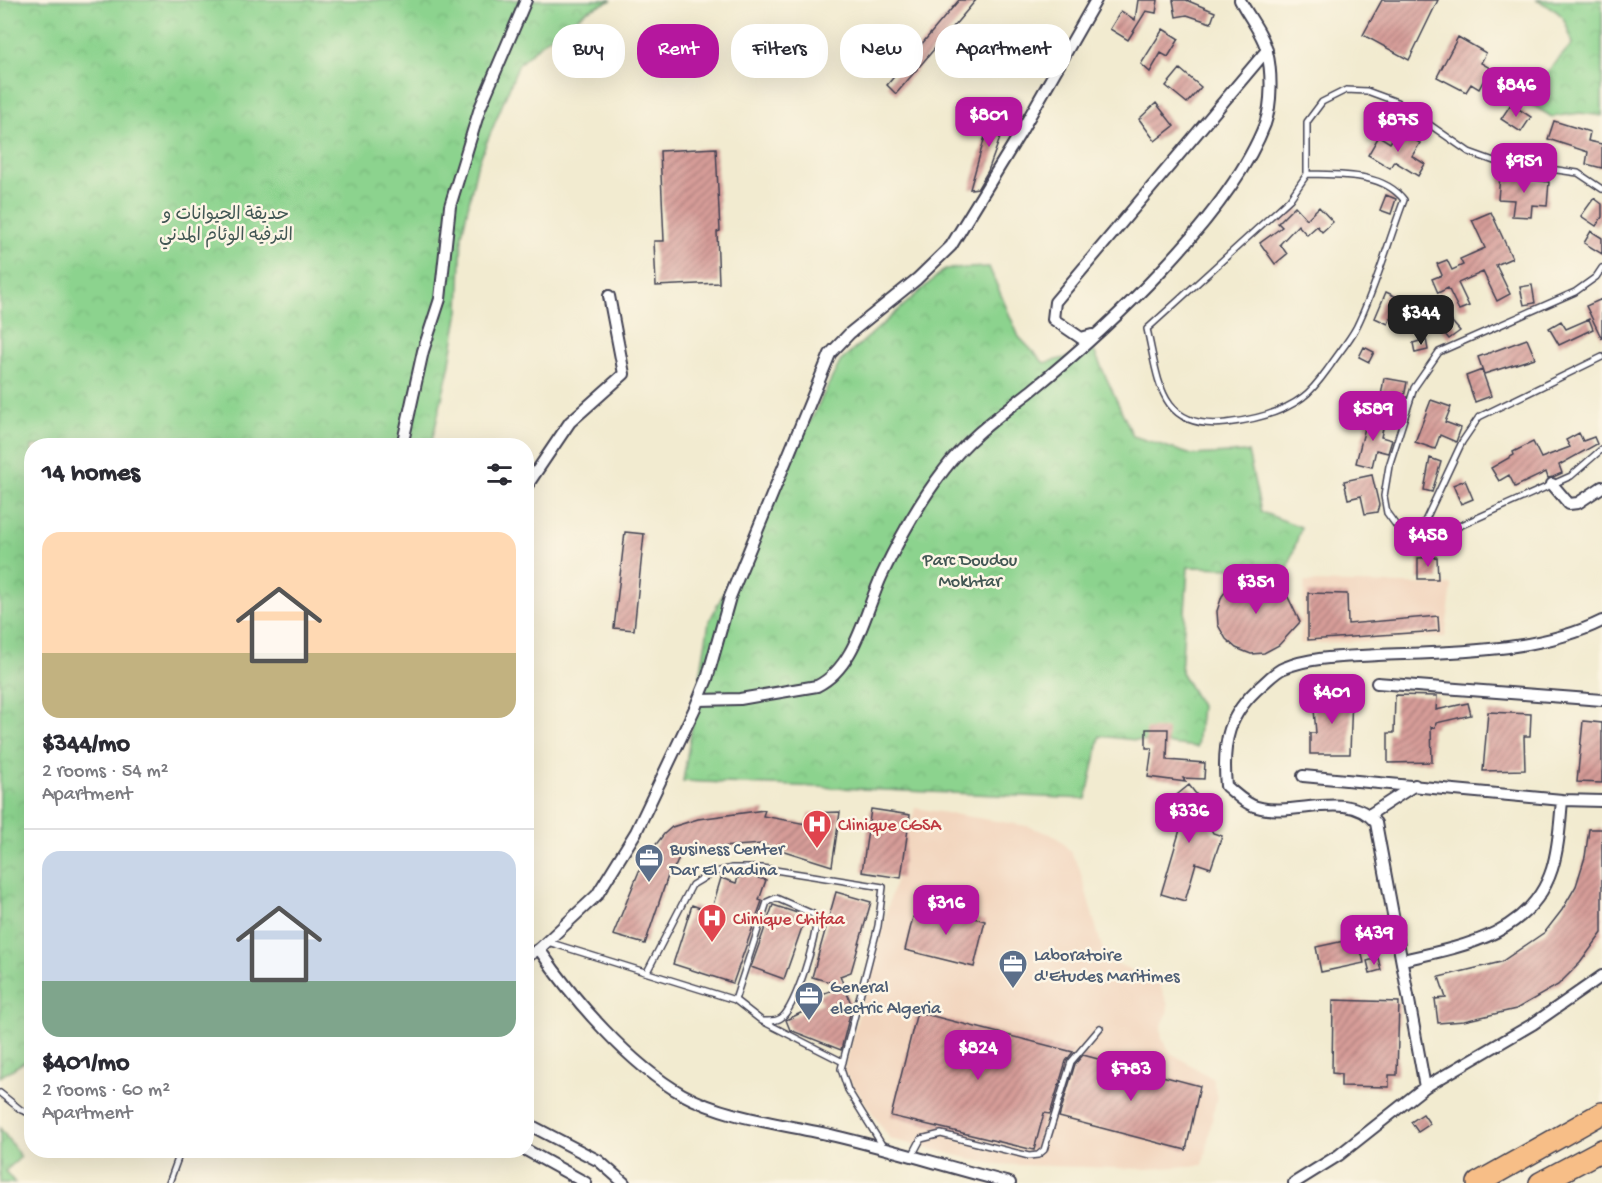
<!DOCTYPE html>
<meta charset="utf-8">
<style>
body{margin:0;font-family:"Gochi Hand","Playpen Sans Arabic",sans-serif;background:#f7f7f7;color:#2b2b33;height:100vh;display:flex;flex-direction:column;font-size:22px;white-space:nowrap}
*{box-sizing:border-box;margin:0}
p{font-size:20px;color:#7c7c81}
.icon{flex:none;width:33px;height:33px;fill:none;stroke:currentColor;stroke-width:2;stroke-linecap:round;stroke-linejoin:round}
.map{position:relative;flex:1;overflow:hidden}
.sheet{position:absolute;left:24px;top:438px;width:510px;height:720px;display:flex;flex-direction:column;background:#fff;border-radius:24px;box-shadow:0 6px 24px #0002}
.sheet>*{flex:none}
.banner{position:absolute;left:552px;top:24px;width:570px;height:54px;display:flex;gap:12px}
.price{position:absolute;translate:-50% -51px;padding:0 14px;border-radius:12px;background:#b5179e;color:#fff;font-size:20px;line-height:39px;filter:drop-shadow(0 2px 3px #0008)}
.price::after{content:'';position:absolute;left:50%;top:36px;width:18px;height:14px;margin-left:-9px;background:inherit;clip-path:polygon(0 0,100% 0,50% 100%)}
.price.active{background:#222;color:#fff}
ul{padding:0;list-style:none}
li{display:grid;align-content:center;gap:12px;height:318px;padding:0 18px}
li+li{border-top:2px solid #e1e1e2}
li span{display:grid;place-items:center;height:186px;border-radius:18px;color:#555}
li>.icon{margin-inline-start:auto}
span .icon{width:108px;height:108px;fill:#fffc;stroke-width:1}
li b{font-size:26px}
h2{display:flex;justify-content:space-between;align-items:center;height:72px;padding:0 18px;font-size:26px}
.chip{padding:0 21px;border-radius:24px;background:#fff;box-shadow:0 6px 24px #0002;font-size:21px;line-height:54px}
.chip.active{background:#b5179e;color:#fff}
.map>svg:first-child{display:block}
.built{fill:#f2d5be}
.park{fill:url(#park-crowns);stroke:#577a64;stroke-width:1.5}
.building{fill:url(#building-hatch)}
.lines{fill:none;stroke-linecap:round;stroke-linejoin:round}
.service-casing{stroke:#414051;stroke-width:8}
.minor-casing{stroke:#414051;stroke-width:14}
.motorway-casing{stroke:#414051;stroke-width:24}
.service{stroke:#fff;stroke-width:5}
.minor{stroke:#fff;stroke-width:10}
.motorway{stroke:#f7be87;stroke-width:21}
.labels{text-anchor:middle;stroke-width:5;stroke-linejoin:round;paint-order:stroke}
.park-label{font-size:18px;fill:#425754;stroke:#fcf5e5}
.health-label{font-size:18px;fill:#be3a42;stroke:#fcf5e5;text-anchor:start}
.service-label{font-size:18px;fill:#4e5e75;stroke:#fcf5e5;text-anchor:start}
</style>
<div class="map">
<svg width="1602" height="1183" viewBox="0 0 1602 1183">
<defs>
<pattern id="park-crowns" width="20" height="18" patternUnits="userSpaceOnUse" patternTransform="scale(1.5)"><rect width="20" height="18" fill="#8cd38e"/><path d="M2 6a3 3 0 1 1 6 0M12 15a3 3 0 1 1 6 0" fill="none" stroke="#78b57b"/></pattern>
<pattern id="building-hatch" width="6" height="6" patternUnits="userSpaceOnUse" patternTransform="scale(1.5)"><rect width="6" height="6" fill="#d69c98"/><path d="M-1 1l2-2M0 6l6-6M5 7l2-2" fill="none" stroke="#ad7f7d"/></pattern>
</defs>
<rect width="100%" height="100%" fill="#fcf5e5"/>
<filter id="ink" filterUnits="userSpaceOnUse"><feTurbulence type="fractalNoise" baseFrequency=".0167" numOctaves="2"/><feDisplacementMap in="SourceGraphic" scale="12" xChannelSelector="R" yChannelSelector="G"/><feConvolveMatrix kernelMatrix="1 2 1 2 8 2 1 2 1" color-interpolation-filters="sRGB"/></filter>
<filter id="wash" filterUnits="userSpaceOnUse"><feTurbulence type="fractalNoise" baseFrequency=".008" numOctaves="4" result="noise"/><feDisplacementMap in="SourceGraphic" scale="24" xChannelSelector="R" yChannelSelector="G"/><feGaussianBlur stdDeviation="1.35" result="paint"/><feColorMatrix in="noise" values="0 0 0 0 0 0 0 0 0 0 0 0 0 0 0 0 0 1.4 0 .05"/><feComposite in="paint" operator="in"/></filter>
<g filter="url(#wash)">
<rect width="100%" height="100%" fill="#f2ebd0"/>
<path class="built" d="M 1305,582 L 1452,585 L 1445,637 L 1300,644 Z
M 915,808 L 1027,826 L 1056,836 L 1070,851 L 1079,867 L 1102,948 L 1116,963 L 1133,971 L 1155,973 L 1168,1005 L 1167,1014 L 1161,1027 L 1162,1040 L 1171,1053 L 1212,1078 L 1217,1095 L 1203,1165 L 1146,1169 L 991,1164 L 890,1139 L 843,1071 Z"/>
<path class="park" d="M 0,0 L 612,0 L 588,10 L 543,42 L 519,64 L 477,166 L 462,234 L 459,310 L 449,368 L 431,445 L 32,446 L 32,1057 L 0,1077 Z
M 1536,0 L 1602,0 L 1602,116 L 1580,113 L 1552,117 L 1529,103 L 1528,94 L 1572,44 C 1565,16 1563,12 1536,0 Z
M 989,267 L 1019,337 L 1044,363 L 1094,351 L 1133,436 L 1192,455 L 1248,452 L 1261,512 L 1301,527 L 1288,569 L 1188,567 L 1181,672 L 1201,706 L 1197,747 L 1100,736 L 1086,799 L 683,781 L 709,622 L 840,362 L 945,269 Z
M 0,1128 L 21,1157 L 5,1171 L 15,1183 L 0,1183 Z"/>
<g id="blocks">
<path class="building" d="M 959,0 L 976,0 L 896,94 L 887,85 Z
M 1138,0 L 1158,0 L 1156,13 L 1146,11 L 1128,40 L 1110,29 L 1121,11 L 1135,20 Z
M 1173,0 L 1186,0 L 1215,12 L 1211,23 L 1187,15 L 1176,17 Z
M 1382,0 L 1438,0 L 1409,60 L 1363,35 Z
M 1163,29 L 1179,39 L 1168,57 L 1161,53 L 1150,72 L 1141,64 Z
M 1458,37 L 1486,53 L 1481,63 L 1490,68 L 1479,89 L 1471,84 L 1466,92 L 1437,77 Z
M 1180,69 L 1201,87 L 1187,103 L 1166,86 Z
M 1156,103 L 1174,126 L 1155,141 L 1139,119 Z
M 1511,104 L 1531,117 L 1521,132 L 1501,119 Z
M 992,112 L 1008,116 L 988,171 L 978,188 L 970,189 Z
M 1554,121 L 1590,132 L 1588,141 L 1602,144 L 1602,168 L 1586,164 L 1588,152 L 1548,139 Z
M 1398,130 L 1420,143 L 1412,156 L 1425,164 L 1418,176 L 1394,161 L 1390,168 L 1368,155 L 1379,136 L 1390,143 Z
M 716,148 L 720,231 L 717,232 L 719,283 L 656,286 L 654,241 L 664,241 L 660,151 Z
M 1500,176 L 1549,182 L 1547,206 L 1532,205 L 1531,217 L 1512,216 L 1514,200 L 1498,199 Z
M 1386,195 L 1396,199 L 1391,214 L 1380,210 Z
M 1594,198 L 1602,204 L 1602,217 L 1596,226 L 1581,216 Z
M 1295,206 L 1307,219 L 1319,207 L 1333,222 L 1322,232 L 1317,226 L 1307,235 L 1298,225 L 1280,244 L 1287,254 L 1275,264 L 1260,243 L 1282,227 L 1278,223 Z
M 1491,212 L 1512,258 L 1496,265 L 1510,294 L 1497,301 L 1483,272 L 1458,283 L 1469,306 L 1459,310 L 1448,288 L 1438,293 L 1432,279 L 1442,275 L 1437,264 L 1447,260 L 1452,270 L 1463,265 L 1460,259 L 1485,248 L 1472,220 Z
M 1591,231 L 1602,238 L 1602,254 L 1584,243 Z
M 1532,285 L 1535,303 L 1524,305 L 1520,287 Z
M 1386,292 L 1399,298 L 1388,324 L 1375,318 Z
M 1602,299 L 1602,339 L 1586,306 Z
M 1446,315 L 1460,331 L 1449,339 L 1436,323 Z
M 1589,319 L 1593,329 L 1559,345 L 1549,328 L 1561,321 L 1566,329 Z
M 1426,339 L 1428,350 L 1415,353 L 1413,343 Z
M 1527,339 L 1535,358 L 1484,374 L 1478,357 Z
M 1364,347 L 1374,352 L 1369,362 L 1359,357 Z
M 1482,370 L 1491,396 L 1475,402 L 1466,376 Z
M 1384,378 L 1407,382 L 1401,412 L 1379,408 Z
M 1431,400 L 1451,407 L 1445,422 L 1461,428 L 1456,442 L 1440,435 L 1435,449 L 1415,442 Z
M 1368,416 L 1385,420 L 1381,437 L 1392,440 L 1388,453 L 1376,450 L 1372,467 L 1356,463 Z
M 1579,433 L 1583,441 L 1594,437 L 1597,444 L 1559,465 L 1562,473 L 1553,477 L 1548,478 L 1546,472 L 1515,487 L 1509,475 L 1499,481 L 1491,468 L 1514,455 L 1513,452 L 1533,442 L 1541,458 L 1570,447 L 1566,440 Z
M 1430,458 L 1441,462 L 1432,492 L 1424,490 Z
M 1372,475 L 1379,505 L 1377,512 L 1365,514 L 1361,496 L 1348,499 L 1344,481 Z
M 1465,480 L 1473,499 L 1461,504 L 1453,485 Z
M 625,532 L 644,534 L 634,630 L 614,628 Z
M 1437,557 L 1438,579 L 1418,579 L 1418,558 Z
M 1259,577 L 1275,583 L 1285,591 L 1300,622 L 1279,645 L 1264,653 L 1251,654 L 1236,648 L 1226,639 L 1218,625 L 1217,611 L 1222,596 L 1231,585 L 1246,578 Z
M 1308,593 L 1347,594 L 1348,624 L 1438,616 L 1439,631 L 1308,640 Z
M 1352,694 L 1350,754 L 1310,754 L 1310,733 L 1316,733 L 1313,697 Z
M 1395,695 L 1437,696 L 1436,710 L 1468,703 L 1471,715 L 1436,723 L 1435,728 L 1431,727 L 1432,762 L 1388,763 L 1388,733 L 1394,733 Z
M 1488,712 L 1531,714 L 1530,736 L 1524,736 L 1525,770 L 1483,771 Z
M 1583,721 L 1602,723 L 1602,783 L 1577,782 Z
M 1146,729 L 1168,729 L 1167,760 L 1205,763 L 1204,779 L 1183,778 L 1186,782 L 1148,777 L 1152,748 L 1146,748 Z
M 1189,785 L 1203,803 L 1199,806 L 1213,833 L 1222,836 L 1211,868 L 1196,863 L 1185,901 L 1161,894 L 1182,823 L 1167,803 Z
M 871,809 L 910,815 L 901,878 L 862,872 Z
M 765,810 L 763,816 L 806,824 L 809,813 L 840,812 L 832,866 L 762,844 L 694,849 L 680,855 L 676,865 L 669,873 L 645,944 L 613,935 L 644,859 L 650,857 L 651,851 L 664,834 L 672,827 L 698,819 Z
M 1589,829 L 1602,829 L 1602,933 L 1580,963 L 1558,985 L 1516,1009 L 1464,1021 L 1438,1023 L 1435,999 L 1446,998 L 1439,977 L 1501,962 L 1545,932 L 1562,910 L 1576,886 L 1585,857 Z
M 740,873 L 766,880 L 759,900 L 762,901 L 733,983 L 673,964 L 692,905 L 711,912 L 721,878 L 736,883 Z
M 836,892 L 871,902 L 851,972 L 840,976 L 852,1006 L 841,1050 L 790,1030 L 786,1020 L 822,1003 L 819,995 L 844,986 L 812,977 Z
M 773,905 L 806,916 L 784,979 L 751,967 Z
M 926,905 L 985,921 L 974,967 L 905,950 L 913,917 L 920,918 Z
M 1358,938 L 1364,963 L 1321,972 L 1316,947 Z
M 1378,958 L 1381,970 L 1370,973 L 1367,961 Z
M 1333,1000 L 1399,1002 L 1397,1075 L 1389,1075 L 1389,1087 L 1341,1086 L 1341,1074 L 1332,1073 Z
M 917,1012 L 1073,1052 L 1066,1061 L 1050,1114 L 1044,1113 L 1034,1150 L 891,1116 Z
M 1083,1055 L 1200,1086 L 1186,1150 L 1059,1117 L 1075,1064 Z
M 1423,1114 L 1430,1124 L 1418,1132 L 1411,1122 Z"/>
</g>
</g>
<g filter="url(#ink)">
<use href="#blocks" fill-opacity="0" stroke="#414051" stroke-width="1.5"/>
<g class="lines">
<g class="service-casing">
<path id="service" d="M 1307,174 C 1339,175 1383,172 1404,200 C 1388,242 1376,288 1356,328 C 1349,341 1338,354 1330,366 C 1322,377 1314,389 1303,397 C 1281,414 1252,420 1226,423 C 1159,430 1159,381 1147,329 L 1290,199 L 1307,174 L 1307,122 L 1322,102 L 1346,90 L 1367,91 L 1397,102 L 1469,152 L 1494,161 L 1578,173 L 1602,189
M 1602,268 L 1596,277 L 1575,292 L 1439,352 L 1414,388 L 1389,466 L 1384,496 L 1387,513 L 1398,528 L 1418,536 L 1446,532 L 1571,476 L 1602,449
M 1418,536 L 1462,442 L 1479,417 L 1602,357
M 548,942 L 735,1000 L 762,1021 C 768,1021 776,1022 781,1018 C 795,1009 818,935 816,918 L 813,914 L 776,898 L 767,902 L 735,1000
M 647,972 L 692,885 L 712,873 L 731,868 L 762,868 L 883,887 L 878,926 L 841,1069 L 848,1090 L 884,1148
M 764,1022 L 843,1062
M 0,1093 L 21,1110 L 32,1114
M 912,1156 L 921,1139 L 941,1134 L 1029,1156 L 1038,1155 L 1044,1150 L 1071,1062 L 1100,1028
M 169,1183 L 181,1150"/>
</g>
<g class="minor-casing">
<path id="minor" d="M 1092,335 L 1081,338 L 1053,319 L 1055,302 L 1267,50
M 402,446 L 423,351 L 440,299 L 450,206 L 480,108 L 526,0
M 1552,484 L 1569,504 L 1578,503 L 1602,487
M 526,487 L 570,422 L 624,374 L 609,296
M 1377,683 L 1602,700
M 699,700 L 740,699 L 817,686 C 856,667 865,611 882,575 C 899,539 920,501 944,470 C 969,437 999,416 1031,391 C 1107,329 1230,215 1265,124 C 1272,104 1272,72 1267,52 C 1264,35 1248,16 1240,0
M 1303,776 L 1562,800 L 1602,801
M 1369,815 L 1415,785
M 539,949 C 572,998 630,1065 682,1094 C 727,1119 785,1124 835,1136 C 894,1150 952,1168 1010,1183
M 526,957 L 539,949 L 597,895 L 636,832 L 695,708 L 707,679 L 730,597 L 830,354 L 850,333 L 917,279 L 951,246 L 1019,135 L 1096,0
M 1402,960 C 1461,947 1531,935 1552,869 C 1559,847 1560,822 1562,800
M 1425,1087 L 1533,1024 L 1602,976
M 526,1123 L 599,1161 L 624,1183
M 526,1150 L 586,1183
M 1294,1183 L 1339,1155 L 1425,1087 L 1376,823 C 1348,788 1294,818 1257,807 C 1245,804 1235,793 1226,786 C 1222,742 1228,714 1262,685 C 1269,679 1276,671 1284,668 C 1313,656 1347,657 1378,655 C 1449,652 1538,653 1602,621"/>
</g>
<g class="motorway-casing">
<path id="motorway" d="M 1478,1183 L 1602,1113
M 1540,1183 L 1602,1150"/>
</g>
<use href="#service" class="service"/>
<use href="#minor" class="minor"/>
<use href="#motorway" class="motorway"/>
</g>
</g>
<defs>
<g id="hospital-pin" transform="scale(1.5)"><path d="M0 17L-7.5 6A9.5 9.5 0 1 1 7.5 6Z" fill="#e0444e" stroke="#fcf5e5"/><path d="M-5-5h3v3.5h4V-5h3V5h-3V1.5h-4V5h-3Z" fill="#fff"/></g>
<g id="office-pin" transform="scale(1.5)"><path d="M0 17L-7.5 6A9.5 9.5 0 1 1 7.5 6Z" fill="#5c6f8a" stroke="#fcf5e5"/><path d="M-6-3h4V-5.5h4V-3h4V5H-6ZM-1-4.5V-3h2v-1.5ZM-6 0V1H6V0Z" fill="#fff"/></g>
</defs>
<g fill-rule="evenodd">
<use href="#hospital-pin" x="817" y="824"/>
<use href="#office-pin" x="649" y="858"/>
<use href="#hospital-pin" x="712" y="918"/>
<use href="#office-pin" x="1013" y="964"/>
<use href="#office-pin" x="809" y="996"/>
</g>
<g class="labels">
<g class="park-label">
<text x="226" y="219">حديقة الحيوانات و<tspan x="226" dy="21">الترفيه الوئام المدني</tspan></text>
<text x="970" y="565">Parc Doudou<tspan x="970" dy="21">Mokhtar</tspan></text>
</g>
<g class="health-label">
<text x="838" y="830">Clinique CGSA</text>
<text x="733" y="924">Clinique Chifaa</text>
</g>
<g class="service-label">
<text x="670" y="854">Business Center<tspan x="670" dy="21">Dar El Madina</tspan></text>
<text x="1034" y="960">Laboratoire<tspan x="1034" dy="21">d'Etudes Maritimes</tspan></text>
<text x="830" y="992">General<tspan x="830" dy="21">electric Algeria</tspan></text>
</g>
</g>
</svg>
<b class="price" style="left:1516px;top:118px">$846</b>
<b class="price" style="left:989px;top:148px">$801</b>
<b class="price" style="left:1398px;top:153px">$875</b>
<b class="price" style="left:1524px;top:194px">$951</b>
<b class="price active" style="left:1421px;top:346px">$344</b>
<b class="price" style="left:1373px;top:442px">$589</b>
<b class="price" style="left:1428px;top:568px">$458</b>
<b class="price" style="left:1256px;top:615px">$351</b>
<b class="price" style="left:1332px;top:725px">$401</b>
<b class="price" style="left:1189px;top:844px">$336</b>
<b class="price" style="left:946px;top:936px">$316</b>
<b class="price" style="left:1374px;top:966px">$439</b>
<b class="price" style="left:978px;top:1081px">$824</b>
<b class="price" style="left:1131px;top:1102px">$783</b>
<div class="banner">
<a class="chip">Buy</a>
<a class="chip active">Rent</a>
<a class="chip">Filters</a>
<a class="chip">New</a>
<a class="chip">Apartment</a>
</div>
<section class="sheet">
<h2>14 homes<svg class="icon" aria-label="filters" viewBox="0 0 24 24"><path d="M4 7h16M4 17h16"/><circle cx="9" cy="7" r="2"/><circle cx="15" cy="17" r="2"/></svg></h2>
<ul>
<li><span style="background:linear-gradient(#ffd9b3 65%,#c2b280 0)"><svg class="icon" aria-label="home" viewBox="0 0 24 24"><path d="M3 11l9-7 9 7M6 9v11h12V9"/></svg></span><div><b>$344/mo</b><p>2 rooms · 54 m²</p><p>Apartment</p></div></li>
<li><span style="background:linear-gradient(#c9d6e8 70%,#7fa58c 0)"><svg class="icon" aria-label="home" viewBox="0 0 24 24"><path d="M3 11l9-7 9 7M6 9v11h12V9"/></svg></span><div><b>$401/mo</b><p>2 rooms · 60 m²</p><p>Apartment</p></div></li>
</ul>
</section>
</div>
